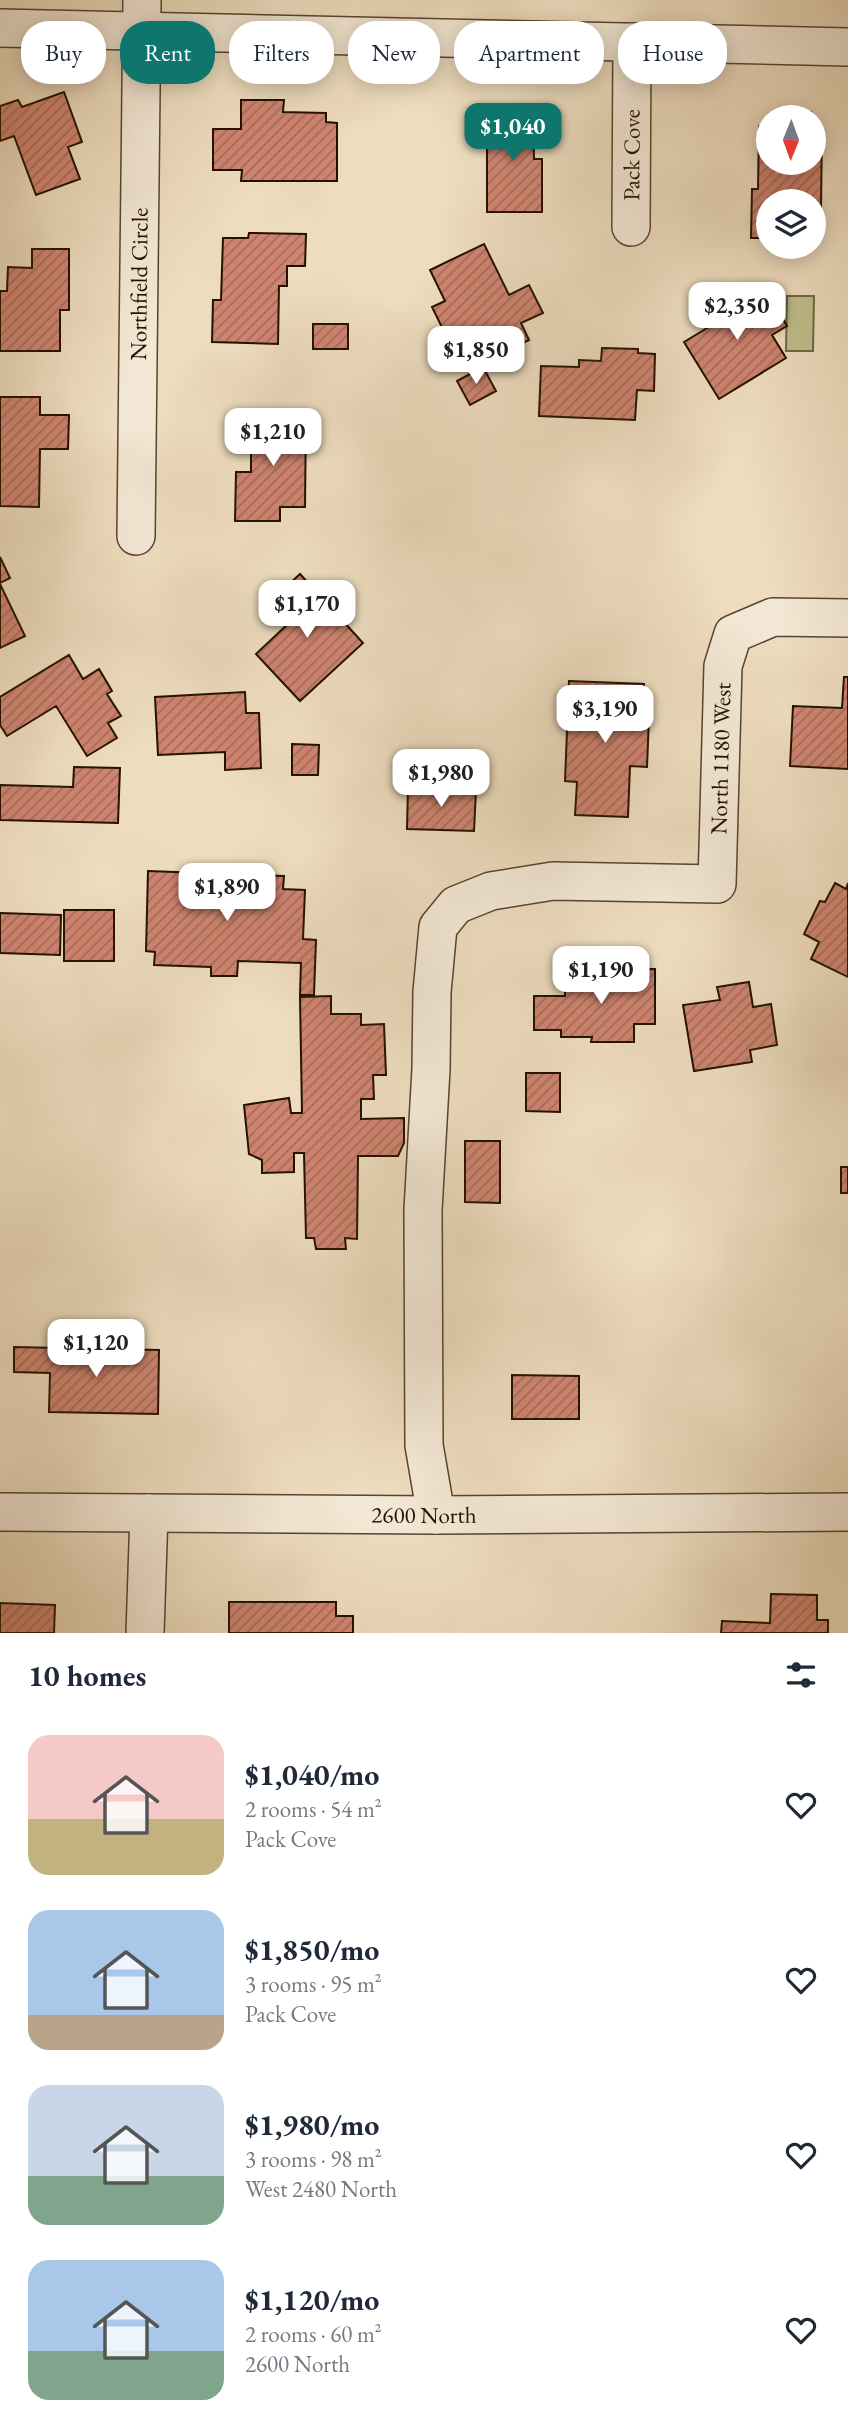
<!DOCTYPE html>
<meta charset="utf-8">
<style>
body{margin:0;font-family:"EB Garamond",serif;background:#f2f2f3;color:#1f2937;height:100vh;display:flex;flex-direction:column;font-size:26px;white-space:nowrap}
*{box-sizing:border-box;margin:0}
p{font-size:23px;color:#747a83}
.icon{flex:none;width:38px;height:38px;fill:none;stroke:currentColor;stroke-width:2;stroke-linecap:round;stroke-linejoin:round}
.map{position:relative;height:1633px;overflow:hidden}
.details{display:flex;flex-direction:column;background:#fff;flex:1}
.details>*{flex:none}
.hud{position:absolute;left:21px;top:21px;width:807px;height:63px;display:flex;gap:14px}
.needle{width:46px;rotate:181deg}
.tools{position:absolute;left:756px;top:105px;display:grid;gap:14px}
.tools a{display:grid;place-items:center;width:70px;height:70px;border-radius:50%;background:#fff;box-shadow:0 4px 18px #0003;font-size:35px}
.price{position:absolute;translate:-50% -60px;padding:0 16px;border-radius:14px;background:#fff;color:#222;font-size:23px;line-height:46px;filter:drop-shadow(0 2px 4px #0008)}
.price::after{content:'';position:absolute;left:50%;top:42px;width:21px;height:16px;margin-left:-10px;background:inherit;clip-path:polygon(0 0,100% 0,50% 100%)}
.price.on{background:#0f766e;color:#fff}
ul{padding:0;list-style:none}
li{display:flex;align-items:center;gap:21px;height:175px;padding:0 28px}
li span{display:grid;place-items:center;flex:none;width:196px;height:140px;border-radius:21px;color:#555}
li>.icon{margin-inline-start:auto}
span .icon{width:84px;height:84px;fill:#fffc;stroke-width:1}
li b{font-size:30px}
h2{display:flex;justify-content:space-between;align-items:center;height:84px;padding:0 28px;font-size:30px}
.tag{padding:0 24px;border-radius:28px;background:#fff;box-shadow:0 4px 18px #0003;font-size:24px;line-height:63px}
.tag.on{background:#0f766e;color:#fff}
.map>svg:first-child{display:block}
.garden{fill:#c0be8c;stroke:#726846;stroke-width:2}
.building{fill:url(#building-hatch);stroke:#241100;stroke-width:2}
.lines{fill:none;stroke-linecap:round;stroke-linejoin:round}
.minor-casing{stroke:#564430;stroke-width:40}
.minor{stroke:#f3e8d5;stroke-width:37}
.labels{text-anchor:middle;stroke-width:5;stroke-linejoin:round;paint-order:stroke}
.street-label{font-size:23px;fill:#241100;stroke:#f3e8d5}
</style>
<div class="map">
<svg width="848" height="1633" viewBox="0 0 848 1633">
<defs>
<pattern id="building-hatch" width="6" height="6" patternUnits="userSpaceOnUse" patternTransform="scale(1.75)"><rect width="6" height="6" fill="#ce8470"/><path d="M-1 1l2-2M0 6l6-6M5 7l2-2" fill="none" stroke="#a76b5a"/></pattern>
</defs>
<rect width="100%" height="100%" fill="#eddcbe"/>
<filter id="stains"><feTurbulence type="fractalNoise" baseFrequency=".00286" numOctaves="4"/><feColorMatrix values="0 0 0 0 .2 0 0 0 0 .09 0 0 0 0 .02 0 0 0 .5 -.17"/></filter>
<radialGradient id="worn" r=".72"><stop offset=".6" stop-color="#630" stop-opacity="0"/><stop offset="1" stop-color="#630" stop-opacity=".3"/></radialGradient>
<path class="garden" d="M 787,296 L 814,296 L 813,351 L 786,351 Z"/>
<path class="building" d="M 64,92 L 82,142 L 68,147 L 80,179 L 36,195 L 14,136 L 0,141 L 0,106 L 18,100 L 22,107 Z
M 241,100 L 284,100 L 283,112 L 326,113 L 326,122 L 337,123 L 337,181 L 241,181 L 242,170 L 213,170 L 213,129 L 241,129 Z
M 487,109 L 533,109 L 534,159 L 542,159 L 542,212 L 487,212 Z
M 781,112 L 811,112 L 811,117 L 781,117 Z
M 759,126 L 768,126 L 768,163 L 814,163 L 814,126 L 822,126 L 821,209 L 814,209 L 814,201 L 768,201 L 768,238 L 751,238 L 752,189 L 758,189 Z
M 249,233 L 306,234 L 305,266 L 287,266 L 287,286 L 279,286 L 278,344 L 212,342 L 213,300 L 221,300 L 223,238 L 248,238 Z
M 484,244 L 509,295 L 529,285 L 543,313 L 521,323 L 529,340 L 482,363 L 472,343 L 454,352 L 432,307 L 445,301 L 430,270 Z
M 32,249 L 69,249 L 69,310 L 60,310 L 60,351 L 0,351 L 0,291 L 7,291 L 8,267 L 32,268 Z
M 732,289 L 745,309 L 769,295 L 787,326 L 772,335 L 786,358 L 719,399 L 684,342 L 712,325 L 701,308 Z
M 313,324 L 348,324 L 348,349 L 313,349 Z
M 602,348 L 638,349 L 638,353 L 655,354 L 654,391 L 637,390 L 635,420 L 539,416 L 541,366 L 579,367 L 579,360 L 601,361 Z
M 483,367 L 496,391 L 470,405 L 457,381 Z
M 0,397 L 40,397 L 40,415 L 69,415 L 68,449 L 40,449 L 39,507 L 0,506 Z
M 251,414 L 306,414 L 305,507 L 280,507 L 280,521 L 235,521 L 236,472 L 251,472 Z
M 0,557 L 10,578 L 0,583 Z
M 300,574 L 363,643 L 300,701 L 256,654 L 291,621 L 272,600 Z
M 0,584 L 25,636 L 0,648 Z
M 69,655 L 83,679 L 99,669 L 112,691 L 107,694 L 121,716 L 108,723 L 117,738 L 87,756 L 56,706 L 7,736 L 0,725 L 0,697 Z
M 844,677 L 848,677 L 848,769 L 790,766 L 793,706 L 842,708 Z
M 569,681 L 644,684 L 643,718 L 649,718 L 647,767 L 630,766 L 628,817 L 575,815 L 577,782 L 565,781 Z
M 245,692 L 246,713 L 259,713 L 261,768 L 225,770 L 225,752 L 158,755 L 155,697 Z
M 292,744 L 319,745 L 318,775 L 292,775 Z
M 74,767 L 120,768 L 118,823 L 0,820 L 0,785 L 73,787 Z
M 408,788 L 476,790 L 474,831 L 407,829 Z
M 148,871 L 284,876 L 283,889 L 305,890 L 303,939 L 316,940 L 314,995 L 300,995 L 301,963 L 238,961 L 237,976 L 211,976 L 211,967 L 154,965 L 155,952 L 146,951 Z
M 835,883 L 846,889 L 848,883 L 848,977 L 811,959 L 819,942 L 804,934 L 820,901 L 825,902 Z
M 64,910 L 114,910 L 114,961 L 64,961 Z
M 0,913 L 61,915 L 60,955 L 0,953 Z
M 655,969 L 655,1024 L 634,1024 L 634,1042 L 591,1042 L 592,1037 L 561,1037 L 561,1030 L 534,1030 L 534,996 L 565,996 L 565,983 L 589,983 L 589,970 Z
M 749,982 L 753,1007 L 771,1004 L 777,1045 L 750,1050 L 752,1062 L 694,1071 L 683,1005 L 720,1000 L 717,987 Z
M 331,996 L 331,1014 L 361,1014 L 361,1025 L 384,1024 L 386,1075 L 373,1075 L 374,1099 L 361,1099 L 361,1119 L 404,1118 L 404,1143 L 398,1156 L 358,1156 L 357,1239 L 345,1238 L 346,1249 L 316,1249 L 314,1238 L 306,1238 L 304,1153 L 294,1153 L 294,1172 L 262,1173 L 262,1160 L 249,1154 L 244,1105 L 289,1098 L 291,1113 L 302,1113 L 300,997 Z
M 526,1073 L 560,1073 L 560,1112 L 526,1111 Z
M 465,1141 L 500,1141 L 500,1203 L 465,1202 Z
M 841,1167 L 848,1167 L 848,1193 L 841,1193 Z
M 14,1347 L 159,1350 L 158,1414 L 49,1412 L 50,1373 L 14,1372 Z
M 512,1375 L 579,1376 L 579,1419 L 512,1419 Z
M 771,1594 L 817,1595 L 817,1620 L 828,1620 L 828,1633 L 721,1633 L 722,1621 L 770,1623 Z
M 229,1602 L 336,1602 L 336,1616 L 353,1616 L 353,1633 L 229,1633 Z
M 0,1603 L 55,1605 L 54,1633 L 0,1633 Z"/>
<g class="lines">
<g class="minor-casing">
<g id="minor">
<path d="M 0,28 L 848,47"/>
<path id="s1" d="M 631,227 L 632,42"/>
<path id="s2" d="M 136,536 L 142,0"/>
<path id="s3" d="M 0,1512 L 436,1515 L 848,1512"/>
<path id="s4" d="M 436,1515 L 424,1445 L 423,1210 L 431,1069 L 432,992 L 438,927 L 456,905 L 491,891 L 553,881 L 717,884 L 723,666 L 733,634 L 773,617 L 848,618"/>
<path d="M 145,1633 L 149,1513"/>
</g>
</g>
<use href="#minor" class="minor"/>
</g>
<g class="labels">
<g class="street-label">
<text dy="8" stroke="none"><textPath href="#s1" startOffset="72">Pack Cove</textPath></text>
<text dy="8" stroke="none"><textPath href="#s2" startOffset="252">Northfield Circle</textPath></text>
<text dy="8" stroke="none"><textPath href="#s4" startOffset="1008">North 1180 West</textPath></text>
<text dy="8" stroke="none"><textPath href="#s3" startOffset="424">2600 North</textPath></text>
</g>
</g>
<rect width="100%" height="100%" filter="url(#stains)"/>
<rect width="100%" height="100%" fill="url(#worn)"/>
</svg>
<div class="tools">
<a><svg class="needle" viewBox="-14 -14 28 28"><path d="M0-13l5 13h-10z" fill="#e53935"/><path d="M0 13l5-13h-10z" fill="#747a83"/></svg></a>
<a><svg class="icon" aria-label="layers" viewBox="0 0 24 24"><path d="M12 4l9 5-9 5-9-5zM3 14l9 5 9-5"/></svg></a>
</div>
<b class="price on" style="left:513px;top:163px">$1,040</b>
<b class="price" style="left:737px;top:342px">$2,350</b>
<b class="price" style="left:476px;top:386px">$1,850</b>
<b class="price" style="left:273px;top:468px">$1,210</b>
<b class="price" style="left:307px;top:640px">$1,170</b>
<b class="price" style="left:605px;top:745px">$3,190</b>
<b class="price" style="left:441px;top:809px">$1,980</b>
<b class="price" style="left:227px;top:923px">$1,890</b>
<b class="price" style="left:601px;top:1006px">$1,190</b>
<b class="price" style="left:96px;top:1379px">$1,120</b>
<div class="hud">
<a class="tag">Buy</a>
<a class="tag on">Rent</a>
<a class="tag">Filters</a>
<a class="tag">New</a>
<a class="tag">Apartment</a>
<a class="tag">House</a>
</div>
</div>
<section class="details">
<h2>10 homes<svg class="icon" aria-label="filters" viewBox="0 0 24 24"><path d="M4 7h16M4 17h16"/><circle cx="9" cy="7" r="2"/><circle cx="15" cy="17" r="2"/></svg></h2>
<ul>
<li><span style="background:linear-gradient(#f6c9c9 60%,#c2b280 0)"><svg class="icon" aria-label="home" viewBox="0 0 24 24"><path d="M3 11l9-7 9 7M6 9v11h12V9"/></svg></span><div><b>$1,040/mo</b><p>2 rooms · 54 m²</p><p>Pack Cove</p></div><svg class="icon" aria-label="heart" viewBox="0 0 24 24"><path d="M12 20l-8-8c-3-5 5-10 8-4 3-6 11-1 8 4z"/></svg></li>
<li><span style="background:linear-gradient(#a9c7e8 75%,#b9a48a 0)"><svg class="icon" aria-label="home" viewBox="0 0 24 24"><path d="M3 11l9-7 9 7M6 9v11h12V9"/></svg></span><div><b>$1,850/mo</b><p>3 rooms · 95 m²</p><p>Pack Cove</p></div><svg class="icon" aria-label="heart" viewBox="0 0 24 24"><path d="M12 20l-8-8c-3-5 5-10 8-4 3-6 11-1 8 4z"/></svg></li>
<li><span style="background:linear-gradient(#c9d6e8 65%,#7fa58c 0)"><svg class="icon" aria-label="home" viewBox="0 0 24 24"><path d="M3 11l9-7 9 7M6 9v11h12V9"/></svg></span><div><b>$1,980/mo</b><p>3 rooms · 98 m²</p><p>West 2480 North</p></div><svg class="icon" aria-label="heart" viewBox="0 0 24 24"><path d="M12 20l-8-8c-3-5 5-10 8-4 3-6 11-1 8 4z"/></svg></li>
<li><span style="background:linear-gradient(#a9c7e8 65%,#7fa58c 0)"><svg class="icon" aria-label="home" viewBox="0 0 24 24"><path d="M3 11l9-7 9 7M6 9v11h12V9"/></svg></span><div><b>$1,120/mo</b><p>2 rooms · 60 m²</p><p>2600 North</p></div><svg class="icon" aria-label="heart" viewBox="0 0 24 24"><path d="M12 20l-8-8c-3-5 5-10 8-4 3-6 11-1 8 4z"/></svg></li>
</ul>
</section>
